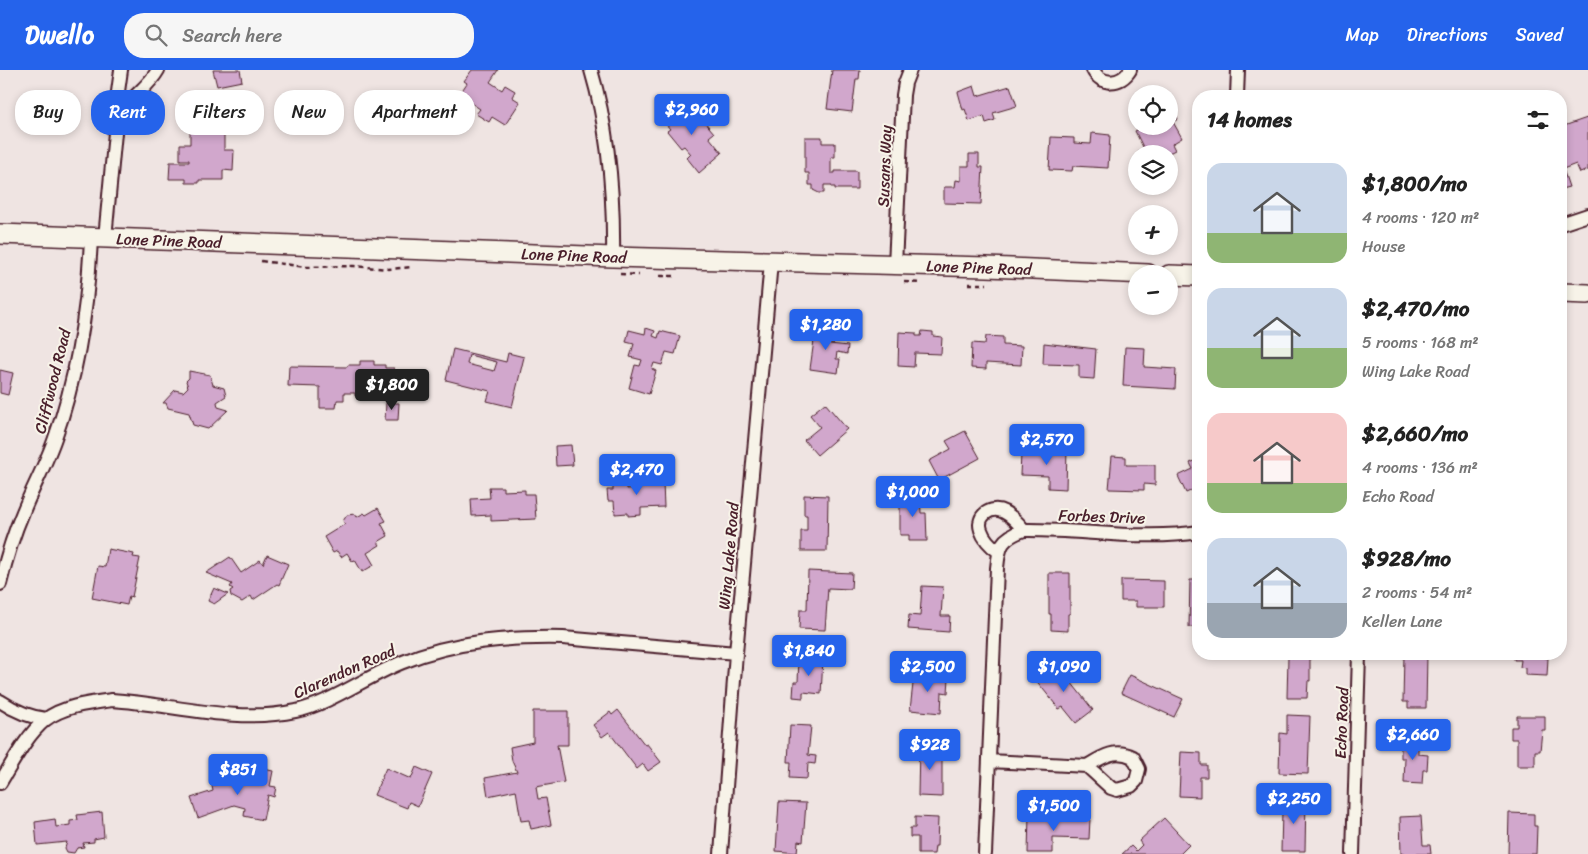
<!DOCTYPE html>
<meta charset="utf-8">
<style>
body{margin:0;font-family:Sriracha,sans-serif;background:#f6f6f6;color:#222;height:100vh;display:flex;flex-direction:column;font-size:19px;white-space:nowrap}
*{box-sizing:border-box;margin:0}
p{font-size:16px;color:#767676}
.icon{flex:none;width:28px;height:28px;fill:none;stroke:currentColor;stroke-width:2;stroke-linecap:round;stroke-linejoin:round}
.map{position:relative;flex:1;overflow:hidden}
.panel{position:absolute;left:1192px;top:20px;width:375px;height:570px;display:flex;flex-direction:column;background:#fff;border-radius:20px;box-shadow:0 2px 8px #0003}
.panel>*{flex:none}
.hud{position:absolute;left:15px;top:20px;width:475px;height:45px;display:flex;gap:10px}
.controls{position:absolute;left:1128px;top:15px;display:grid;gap:10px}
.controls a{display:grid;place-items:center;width:50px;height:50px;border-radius:50%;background:#fff;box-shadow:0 2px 8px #0003;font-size:25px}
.price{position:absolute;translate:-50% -42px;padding:0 11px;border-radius:5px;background:#2563eb;color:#fff;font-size:16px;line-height:32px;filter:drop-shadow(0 1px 2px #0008)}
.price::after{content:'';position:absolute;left:50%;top:30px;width:15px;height:11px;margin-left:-8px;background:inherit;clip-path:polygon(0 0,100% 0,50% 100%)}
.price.selected{background:#222;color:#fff}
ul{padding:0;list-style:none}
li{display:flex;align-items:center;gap:15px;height:125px;padding:0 15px}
li span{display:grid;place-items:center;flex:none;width:140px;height:100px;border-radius:15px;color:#555}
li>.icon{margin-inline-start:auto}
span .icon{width:60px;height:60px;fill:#fffc;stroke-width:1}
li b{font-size:21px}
h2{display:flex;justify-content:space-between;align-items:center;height:60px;padding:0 15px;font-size:21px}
.tag{padding:0 18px;border-radius:20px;background:#fff;box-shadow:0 2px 8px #0003;font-size:18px;line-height:45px}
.tag.selected{background:#2563eb;color:#fff}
header{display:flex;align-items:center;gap:30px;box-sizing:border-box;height:70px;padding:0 25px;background:#2563eb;color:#fff}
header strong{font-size:24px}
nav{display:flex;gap:28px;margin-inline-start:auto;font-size:18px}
.search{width:350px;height:45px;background:#f6f6f6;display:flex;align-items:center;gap:12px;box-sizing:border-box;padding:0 18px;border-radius:20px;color:#767676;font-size:19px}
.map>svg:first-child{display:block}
.building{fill:#d1a7cc;stroke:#4a1f2b;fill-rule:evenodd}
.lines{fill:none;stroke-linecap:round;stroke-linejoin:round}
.street-casing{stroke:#4a1f2b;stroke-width:16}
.secondary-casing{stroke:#4a1f2b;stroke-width:22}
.path{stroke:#4a1f2b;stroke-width:2.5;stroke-dasharray:5 4;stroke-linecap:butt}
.street{stroke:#f7f3e8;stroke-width:12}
.secondary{stroke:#f7f3e8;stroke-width:19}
.labels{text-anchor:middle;stroke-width:4;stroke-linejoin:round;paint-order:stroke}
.street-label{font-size:16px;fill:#4a1f2b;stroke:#f7f3e8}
</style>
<header>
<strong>Dwello</strong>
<div class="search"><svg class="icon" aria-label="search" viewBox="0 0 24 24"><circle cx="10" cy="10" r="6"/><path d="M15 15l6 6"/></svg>Search here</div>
<nav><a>Map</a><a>Directions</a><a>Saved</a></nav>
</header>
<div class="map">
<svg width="1588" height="784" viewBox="0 0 1588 784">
<rect width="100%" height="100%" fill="#efe4e2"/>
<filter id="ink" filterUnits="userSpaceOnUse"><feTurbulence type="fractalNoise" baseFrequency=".02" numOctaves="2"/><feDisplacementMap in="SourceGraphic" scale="10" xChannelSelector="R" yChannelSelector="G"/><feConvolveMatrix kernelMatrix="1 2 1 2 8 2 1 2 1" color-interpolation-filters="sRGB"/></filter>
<g filter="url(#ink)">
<path class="building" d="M 213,0 L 240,0 L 242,11 L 217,16 Z
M 472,0 L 498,0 L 490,12 L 502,20 L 505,15 L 515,21 L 512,27 L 520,32 L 505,55 L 492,47 L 489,52 L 476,44 L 480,39 L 459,25 L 467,13 L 464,11 Z
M 832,0 L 860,0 L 859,9 L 856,9 L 852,42 L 827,39 Z
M 974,16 L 977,26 L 1010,16 L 1017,36 L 993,43 L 995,50 L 986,53 L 984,46 L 969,51 L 965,39 L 963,40 L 958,22 Z
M 1169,32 L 1178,49 L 1173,52 L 1182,68 L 1172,74 L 1175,80 L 1167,84 L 1140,84 L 1139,81 L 1144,79 L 1135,61 L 1144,56 L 1149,64 L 1153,62 L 1151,59 L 1156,56 L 1169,56 Z
M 681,34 L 689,43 L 694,39 L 714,63 L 709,67 L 722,83 L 699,103 L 687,88 L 691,84 L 684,76 L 681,78 L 667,61 L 670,59 L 659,46 L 671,36 L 674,40 Z
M 1587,48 L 1588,52 L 1588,100 L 1580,103 L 1576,94 L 1563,99 L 1569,117 L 1561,119 L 1561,57 Z
M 190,56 L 224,57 L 224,80 L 234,80 L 233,101 L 223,100 L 223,110 L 199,110 L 199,113 L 186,113 L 186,109 L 169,109 L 170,92 L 189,92 L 189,90 L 180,90 L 180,74 L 190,74 Z
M 1092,63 L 1110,65 L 1108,98 L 1073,96 L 1072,101 L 1049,100 L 1051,67 L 1074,68 L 1074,73 L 1091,74 Z
M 805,67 L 822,67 L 822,73 L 835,73 L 835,87 L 831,87 L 831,103 L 835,103 L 835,101 L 857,101 L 857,119 L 835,119 L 835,117 L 831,117 L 831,115 L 824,115 L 824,123 L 819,123 L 813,120 L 813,115 L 809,115 L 809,103 L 805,103 Z
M 969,84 L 979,84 L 979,97 L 983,97 L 981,134 L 944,133 L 944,117 L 955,117 L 956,110 L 961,111 L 961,96 L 969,96 Z
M 816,256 L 833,258 L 830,274 L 848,276 L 847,284 L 837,282 L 836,289 L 840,289 L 838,303 L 810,299 Z
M 646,258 L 655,261 L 653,266 L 658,268 L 660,261 L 680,266 L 675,284 L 666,282 L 662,295 L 654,293 L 652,299 L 656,301 L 649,324 L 629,318 L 635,295 L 640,296 L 642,290 L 630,287 L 634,274 L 626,272 L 629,260 L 645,264 Z
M 922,261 L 933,262 L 933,266 L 942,267 L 941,284 L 915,283 L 914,297 L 898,296 L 899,262 L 916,263 L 916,266 L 921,266 Z
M 986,266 L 1003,267 L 1003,275 L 1022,276 L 1021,295 L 986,293 L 986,299 L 971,298 L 972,273 L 985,274 Z
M 1044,273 L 1096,279 L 1094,309 L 1079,308 L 1079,295 L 1043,294 Z
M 1125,277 L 1145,278 L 1144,297 L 1176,299 L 1175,319 L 1123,316 Z
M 453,279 L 506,292 L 508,283 L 524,287 L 512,337 L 487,331 L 490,321 L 446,310 ZM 469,285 L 497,292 L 494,301 L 467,294 Z
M 360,291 L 374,291 L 374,295 L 385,295 L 385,298 L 394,298 L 392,322 L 372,324 L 372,326 L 355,326 L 355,323 L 344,323 L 344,330 L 337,330 L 336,338 L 320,338 L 320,317 L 288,316 L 289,296 L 347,297 L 348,295 L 360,295 Z
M 0,300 L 13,303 L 8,325 L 0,323 Z
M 189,301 L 210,305 L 213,315 L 224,318 L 226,326 L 217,332 L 218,337 L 228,340 L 208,359 L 193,355 L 189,343 L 168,338 L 166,333 L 163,333 L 175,320 L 183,322 L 188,317 L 186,311 L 189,308 Z
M 386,333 L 399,333 L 398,350 L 385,350 Z
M 825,333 L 847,359 L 817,385 L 804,370 L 820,357 L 810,345 Z
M 965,361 L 980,388 L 939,410 L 929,391 L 951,379 L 946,371 Z
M 571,375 L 573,395 L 556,396 L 555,376 Z
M 1034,378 L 1067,379 L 1066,419 L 1048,418 L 1048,406 L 1020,405 L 1021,384 L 1034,384 Z
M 1112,386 L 1126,387 L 1126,395 L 1155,395 L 1155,415 L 1144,414 L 1144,420 L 1109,419 Z
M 1199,389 L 1199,417 L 1186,423 L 1178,406 L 1193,399 L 1190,393 Z
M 658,406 L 658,414 L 663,413 L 664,437 L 641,438 L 641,445 L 628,446 L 628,443 L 615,444 L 614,431 L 608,431 L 607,420 L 613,420 L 613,412 L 626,411 L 627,419 L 637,418 L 637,415 L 639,415 L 639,407 Z
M 489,417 L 503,417 L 503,421 L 525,420 L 525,424 L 534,424 L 536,449 L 491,451 L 491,445 L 472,446 L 471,429 L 490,428 Z
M 900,424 L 920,424 L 921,443 L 926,443 L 927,471 L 909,471 L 909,465 L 900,465 Z
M 804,425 L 828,426 L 827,481 L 801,481 L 801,461 L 807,461 L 807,445 L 804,445 Z
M 378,438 L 386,451 L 381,453 L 388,466 L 378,472 L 380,475 L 367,483 L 374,495 L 362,502 L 355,490 L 352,491 L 347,483 L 341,487 L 337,481 L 333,483 L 324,467 L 345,454 L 343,451 L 347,445 L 355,444 L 357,447 L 364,443 L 366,445 Z
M 108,479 L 134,484 L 133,487 L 140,488 L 132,527 L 129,526 L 127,535 L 92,528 L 98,496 L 105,497 Z
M 267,485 L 288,494 L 279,515 L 277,514 L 253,530 L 251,526 L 242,532 L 231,526 L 230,521 L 233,519 L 230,517 L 232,514 L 206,503 L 230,487 L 241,503 L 260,490 L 263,494 Z
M 808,501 L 852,503 L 851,519 L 828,518 L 825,560 L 799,559 L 800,540 L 807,540 Z
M 1049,503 L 1070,503 L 1070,544 L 1068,544 L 1068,561 L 1051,560 L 1051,544 L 1049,544 Z
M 1121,510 L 1164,511 L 1164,537 L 1136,537 L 1136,531 L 1121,531 Z
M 1190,510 L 1199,510 L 1199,557 L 1189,557 Z
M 922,516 L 943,517 L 941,546 L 950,546 L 949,562 L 908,559 L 909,545 L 920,546 Z
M 214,518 L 228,524 L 214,534 L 208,531 Z
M 1295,584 L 1313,584 L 1313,588 L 1310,588 L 1310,611 L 1308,611 L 1307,628 L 1287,628 L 1288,587 L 1295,588 Z
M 1404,584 L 1427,584 L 1426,638 L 1408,638 L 1408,632 L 1403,632 Z
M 1515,584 L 1546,584 L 1545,588 L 1548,588 L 1547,606 L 1525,605 L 1525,598 L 1520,597 L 1521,590 L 1514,590 Z
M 799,588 L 823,589 L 821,624 L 803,622 L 803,628 L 793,627 L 794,612 L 798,612 Z
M 1056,593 L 1093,640 L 1076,653 L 1063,637 L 1059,639 L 1035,609 Z
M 914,605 L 949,608 L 948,623 L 942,622 L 941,643 L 910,640 Z
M 1130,605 L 1183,629 L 1174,647 L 1121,623 Z
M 618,640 L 645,675 L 647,674 L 661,692 L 648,701 L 643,694 L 637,699 L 609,662 L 602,667 L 593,655 L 610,642 L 612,645 Z
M 533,641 L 568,641 L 568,675 L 557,675 L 564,712 L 536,717 L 538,729 L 546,728 L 551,755 L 531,759 L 529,750 L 521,751 L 516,720 L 488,726 L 485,708 L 517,702 L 512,691 L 510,677 L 533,672 Z
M 1287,645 L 1310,646 L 1308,704 L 1279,703 L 1280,663 L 1287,664 Z
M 1517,646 L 1545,646 L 1545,660 L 1542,660 L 1540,681 L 1535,681 L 1535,696 L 1517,696 L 1517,669 L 1511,669 L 1511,657 L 1517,657 Z
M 790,655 L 811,656 L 808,685 L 816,686 L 815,694 L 808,693 L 807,709 L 790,708 L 791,692 L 788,692 Z
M 1401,667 L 1418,667 L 1418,684 L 1428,685 L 1427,700 L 1423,700 L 1422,714 L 1404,713 L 1405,688 L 1401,688 Z
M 919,676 L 942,676 L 942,727 L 918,726 Z
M 1181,682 L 1201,683 L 1201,695 L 1207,695 L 1207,707 L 1200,707 L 1200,727 L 1179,726 Z
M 254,697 L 273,701 L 270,716 L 276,717 L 274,727 L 268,725 L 263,750 L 244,746 L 245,738 L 234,735 L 198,748 L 191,728 L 213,721 L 212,716 L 226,711 L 242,710 L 242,712 L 250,714 Z
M 416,697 L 432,704 L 418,736 L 409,732 L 407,738 L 374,725 L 386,698 L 411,709 Z
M 1286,728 L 1306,728 L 1305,781 L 1281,781 L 1282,741 L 1285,741 Z
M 779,732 L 806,733 L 803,772 L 798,771 L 797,783 L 776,781 Z
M 102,742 L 104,767 L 94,769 L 94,772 L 83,773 L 84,777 L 77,778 L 74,783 L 67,782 L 65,778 L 67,772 L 37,775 L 35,752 L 55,749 L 56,757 L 70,755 L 70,751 L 78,750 L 77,745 Z
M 1509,743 L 1534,744 L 1534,756 L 1537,756 L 1536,784 L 1508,784 Z
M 1029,744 L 1048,745 L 1048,748 L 1090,749 L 1089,769 L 1053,768 L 1053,783 L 1028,783 Z
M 1421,746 L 1423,775 L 1430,775 L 1431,784 L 1401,784 L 1400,747 Z
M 915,747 L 938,748 L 937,776 L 935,776 L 934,784 L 918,784 L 918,767 L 910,767 L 910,758 L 915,758 Z
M 1164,748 L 1189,775 L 1180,784 L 1122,784 L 1131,776 L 1136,781 L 1142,775 L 1139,771 Z"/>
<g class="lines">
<g class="street-casing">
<path id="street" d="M 591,0 C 609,61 614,123 613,187
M 1093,0 C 1101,16 1121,15 1130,0
M 1237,26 L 1238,0
M 120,43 L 117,29 L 121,0
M 1561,154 L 1588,145
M 105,168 L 116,52 C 124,31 147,20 158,0
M 895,195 L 903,25 L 905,13 L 910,0
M 998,481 C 991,476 984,469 981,460 C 976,446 991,435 1004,442 C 1012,446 1019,454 1024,460
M 0,514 C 6,489 13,465 23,442 C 33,417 46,394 55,368 C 78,304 88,236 91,168
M 0,631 C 15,641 28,647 46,649
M 989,691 L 1087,696 L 1111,718 L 1117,720 L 1131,716 L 1136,711 L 1139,699 L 1133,687 C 1115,678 1102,687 1087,696
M 0,713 C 13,692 26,666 45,650 C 63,636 90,633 112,630 C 173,634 235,654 296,641 C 330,634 369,605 403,592 C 454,571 508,567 563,568 L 736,583
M 721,784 L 736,583 L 771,192
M 985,784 L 997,498 C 999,476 1001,468 1024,460 C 1082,459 1141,471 1199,462
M 1353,784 L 1359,584"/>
</g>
<g class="secondary-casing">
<path id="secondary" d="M 0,164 L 613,187 L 987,197 L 1148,204
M 1169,205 L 1199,206
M 1561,223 L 1588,224"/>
</g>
<path class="path" d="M 261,191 L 306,197 L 354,196 L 388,199 L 413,197
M 620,204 L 639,205
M 660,206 L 677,206
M 904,212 L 921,213
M 968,214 L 987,214"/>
<use href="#street" class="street"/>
<use href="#secondary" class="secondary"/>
</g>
</g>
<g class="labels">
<g class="street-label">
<text transform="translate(884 96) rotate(-88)" y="6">Susans Way</text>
<text transform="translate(169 170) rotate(2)" y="6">Lone Pine Road</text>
<text transform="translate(574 185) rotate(2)" y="6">Lone Pine Road</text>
<text transform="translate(979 197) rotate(2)" y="6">Lone Pine Road</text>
<text transform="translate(52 311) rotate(-76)" y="6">Cliffwood Road</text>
<text transform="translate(1102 446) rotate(2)" y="6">Forbes Drive</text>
<text transform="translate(728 486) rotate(-85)" y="6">Wing Lake Road</text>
<text transform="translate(344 601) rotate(-24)" y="6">Clarendon Road</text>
<text transform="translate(1341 653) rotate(-88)" y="6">Echo Road</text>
</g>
</g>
</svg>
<div class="controls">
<a><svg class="icon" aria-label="locate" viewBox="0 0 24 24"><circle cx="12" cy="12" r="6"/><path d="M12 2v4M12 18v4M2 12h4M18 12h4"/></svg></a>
<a><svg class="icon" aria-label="layers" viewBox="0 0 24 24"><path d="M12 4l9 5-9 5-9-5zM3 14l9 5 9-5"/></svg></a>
<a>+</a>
<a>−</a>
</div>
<b class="price" style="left:692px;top:66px">$2,960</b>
<b class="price" style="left:826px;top:281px">$1,280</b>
<b class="price selected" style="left:392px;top:341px">$1,800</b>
<b class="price" style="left:1047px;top:396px">$2,570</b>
<b class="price" style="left:637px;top:426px">$2,470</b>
<b class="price" style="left:913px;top:448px">$1,000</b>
<b class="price" style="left:809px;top:607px">$1,840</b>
<b class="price" style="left:928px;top:623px">$2,500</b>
<b class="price" style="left:1064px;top:623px">$1,090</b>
<b class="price" style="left:1413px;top:691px">$2,660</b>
<b class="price" style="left:930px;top:701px">$928</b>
<b class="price" style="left:238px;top:726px">$851</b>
<b class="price" style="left:1294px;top:755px">$2,250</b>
<b class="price" style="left:1054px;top:762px">$1,500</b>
<div class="hud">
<a class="tag">Buy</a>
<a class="tag selected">Rent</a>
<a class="tag">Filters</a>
<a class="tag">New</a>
<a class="tag">Apartment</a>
</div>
<section class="panel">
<h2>14 homes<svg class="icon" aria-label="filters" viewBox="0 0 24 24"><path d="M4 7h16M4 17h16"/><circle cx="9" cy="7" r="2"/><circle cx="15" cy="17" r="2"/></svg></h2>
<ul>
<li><span style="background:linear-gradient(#c9d6e8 70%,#8fb573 0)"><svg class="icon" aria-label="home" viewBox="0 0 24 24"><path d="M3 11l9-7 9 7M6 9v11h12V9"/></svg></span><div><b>$1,800/mo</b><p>4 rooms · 120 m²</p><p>House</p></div></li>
<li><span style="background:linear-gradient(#c9d6e8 60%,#8fb573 0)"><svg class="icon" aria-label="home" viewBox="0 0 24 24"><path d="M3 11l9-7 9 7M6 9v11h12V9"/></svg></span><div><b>$2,470/mo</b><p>5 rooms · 168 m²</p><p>Wing Lake Road</p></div></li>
<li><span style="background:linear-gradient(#f6c9c9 70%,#8fb573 0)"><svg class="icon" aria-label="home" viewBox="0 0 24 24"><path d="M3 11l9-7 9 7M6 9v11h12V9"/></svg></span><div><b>$2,660/mo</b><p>4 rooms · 136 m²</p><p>Echo Road</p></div></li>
<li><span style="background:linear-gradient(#c9d6e8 65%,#9aa5b1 0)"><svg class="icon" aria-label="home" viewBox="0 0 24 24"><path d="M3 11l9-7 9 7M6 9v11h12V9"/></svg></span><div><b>$928/mo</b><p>2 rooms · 54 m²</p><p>Kellen Lane</p></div></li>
</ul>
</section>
</div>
